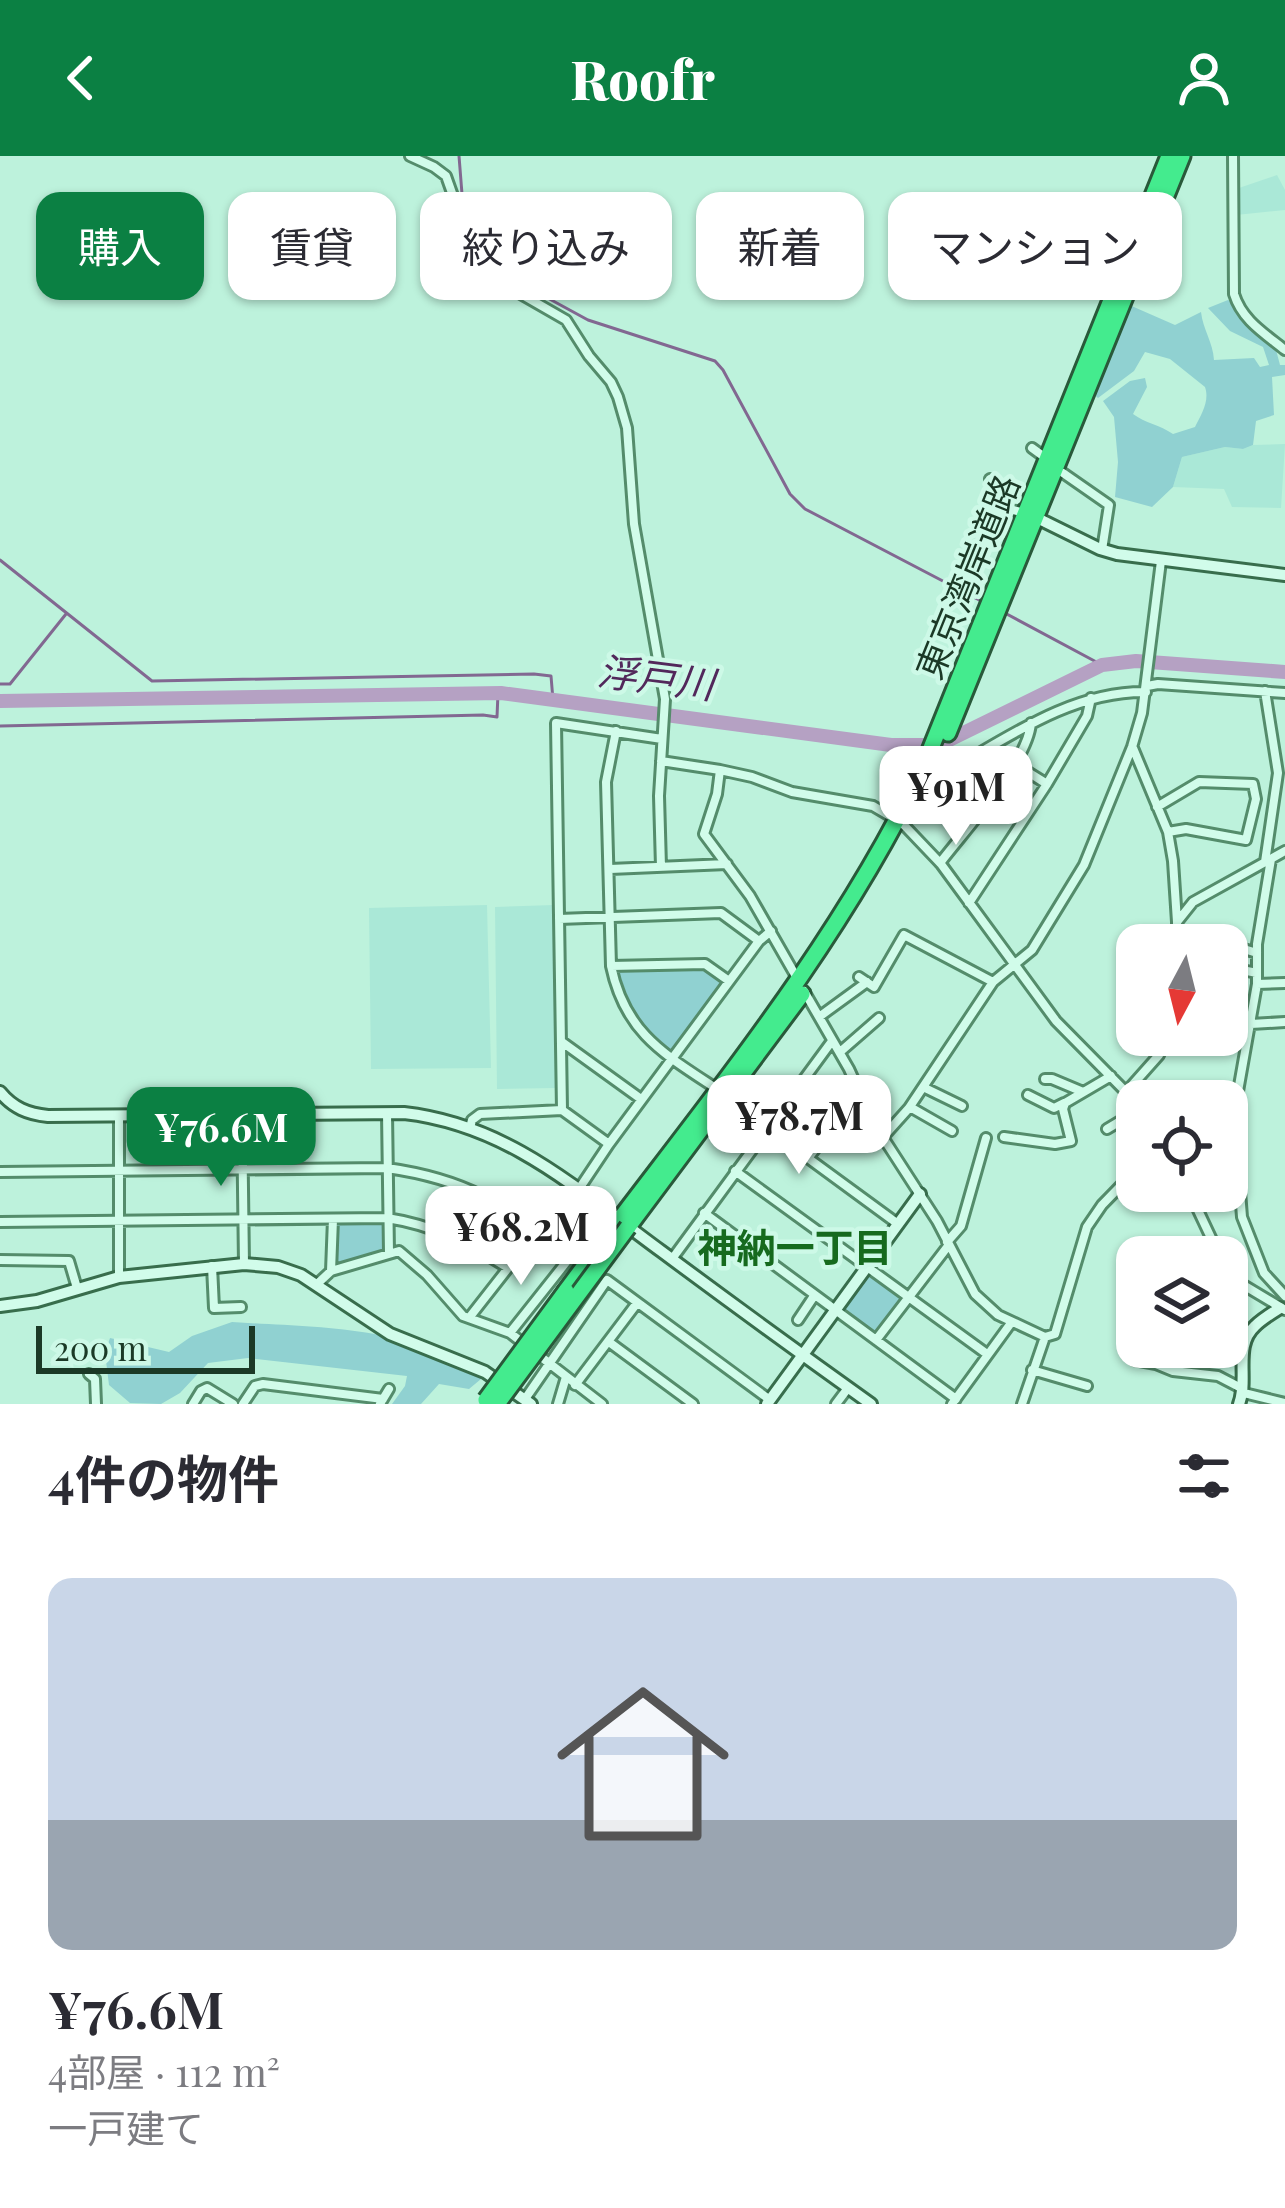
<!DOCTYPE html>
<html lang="ja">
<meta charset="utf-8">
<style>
body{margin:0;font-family:"Playfair Display","Noto Sans JP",serif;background:#f2f2f3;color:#2b2b33;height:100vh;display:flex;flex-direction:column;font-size:45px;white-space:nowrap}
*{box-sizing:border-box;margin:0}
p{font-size:39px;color:#7c7c81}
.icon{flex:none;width:66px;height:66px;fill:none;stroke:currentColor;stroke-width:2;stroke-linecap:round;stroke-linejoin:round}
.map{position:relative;height:1248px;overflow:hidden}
.panel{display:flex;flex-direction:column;background:#fff;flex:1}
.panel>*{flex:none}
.hud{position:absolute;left:36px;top:36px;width:1215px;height:108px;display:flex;gap:24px}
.needle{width:78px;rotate:187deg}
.tools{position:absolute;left:1116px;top:768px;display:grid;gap:24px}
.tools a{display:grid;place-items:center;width:132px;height:132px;border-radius:24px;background:#fff;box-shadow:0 3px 9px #0004;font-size:60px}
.scale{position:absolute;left:36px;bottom:30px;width:219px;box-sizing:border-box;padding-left:12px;border:6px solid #1b3926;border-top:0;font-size:33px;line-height:42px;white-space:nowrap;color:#1b3926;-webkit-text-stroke:9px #cdf9e7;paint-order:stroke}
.price{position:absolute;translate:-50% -102px;padding:0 27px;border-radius:24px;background:#fff;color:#222;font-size:39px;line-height:78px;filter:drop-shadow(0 3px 6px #0008)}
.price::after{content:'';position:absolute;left:50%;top:72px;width:36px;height:27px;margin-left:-18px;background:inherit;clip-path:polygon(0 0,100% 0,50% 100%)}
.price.on{background:#0b8043;color:#fff}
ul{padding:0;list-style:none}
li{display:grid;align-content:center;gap:24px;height:636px;padding:0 48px}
li span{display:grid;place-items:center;height:372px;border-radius:24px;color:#555}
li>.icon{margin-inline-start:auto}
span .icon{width:216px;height:216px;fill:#fffc;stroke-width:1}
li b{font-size:51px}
h2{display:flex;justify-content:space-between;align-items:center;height:144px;padding:0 48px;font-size:51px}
.chip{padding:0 42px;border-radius:24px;background:#fff;box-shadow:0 3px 9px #0004;font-size:42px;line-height:108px}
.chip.on{background:#0b8043;color:#fff}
header{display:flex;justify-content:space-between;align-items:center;height:156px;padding:0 48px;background:#0b8043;color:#fff;font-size:54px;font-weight:800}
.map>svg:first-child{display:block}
.farmland{fill:#aae8d7}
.green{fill:#90d1d1}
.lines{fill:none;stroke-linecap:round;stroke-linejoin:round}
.stream{stroke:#826891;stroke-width:3}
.river{stroke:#b5a1c3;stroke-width:14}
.street-casing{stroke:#548c6b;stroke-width:14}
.secondary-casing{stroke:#386d4c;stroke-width:16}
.highway-casing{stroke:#29593a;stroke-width:21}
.street{stroke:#d1fcea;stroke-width:8}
.secondary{stroke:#d1fcea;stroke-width:10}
.highway{stroke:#44eb8e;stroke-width:15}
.highway-bridge-casing{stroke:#29593a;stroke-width:21;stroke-linecap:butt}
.highway-bridge{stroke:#44eb8e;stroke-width:15}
.labels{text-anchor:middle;stroke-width:9;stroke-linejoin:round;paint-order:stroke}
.street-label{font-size:36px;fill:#1b3926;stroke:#cdf9e7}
.water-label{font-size:39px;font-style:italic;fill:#52285b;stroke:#cdf9e7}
.neighbourhood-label{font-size:39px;font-weight:bold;fill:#166a1e;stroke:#cdf9e7}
</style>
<header><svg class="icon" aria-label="back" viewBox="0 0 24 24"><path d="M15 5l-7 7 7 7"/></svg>Roofr<svg class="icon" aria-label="person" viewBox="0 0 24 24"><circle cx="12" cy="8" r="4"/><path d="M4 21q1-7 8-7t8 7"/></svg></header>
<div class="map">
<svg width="1285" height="1248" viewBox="0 0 1285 1248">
<rect width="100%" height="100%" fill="#bdf2dc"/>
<path class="farmland" d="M 1277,19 L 1285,34 L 1285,54 L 1236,59 L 1236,33 Z
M 1285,288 L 1281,352 L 1232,351 L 1224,333 L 1173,331 L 1182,301 L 1225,291 L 1243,293 L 1253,289 Z
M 487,749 L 491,912 L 371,913 L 369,752 Z
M 554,749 L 556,932 L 497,933 L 495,751 Z"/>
<path class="green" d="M 1228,144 L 1233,146 L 1243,164 L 1275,190 L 1280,209 L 1285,209 L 1285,219 L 1272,221 L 1274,259 L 1256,265 L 1253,289 L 1243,293 L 1225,291 L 1182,301 L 1173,331 L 1152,351 L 1115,341 L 1118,306 L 1114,261 L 1103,245 L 1130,225 L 1145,222 L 1147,231 L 1133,258 C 1145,267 1160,269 1173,278 L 1195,271 C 1201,259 1210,245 1205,231 L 1170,203 L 1145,196 L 1134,215 L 1098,242 L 1091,236 L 1127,148 L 1175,169 L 1201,156 C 1203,174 1213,186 1214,204 L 1254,202 L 1260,211 L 1269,209 L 1263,191 L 1230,175 L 1208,152 Z
M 704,813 L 722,826 L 671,895 L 635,860 L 618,815 Z
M 384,1065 L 386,1095 L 334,1111 L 336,1066 Z
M 869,1118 L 903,1143 L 875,1180 L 842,1155 Z
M 232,1166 C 316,1172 412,1168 481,1223 L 469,1233 L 439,1228 L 421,1248 L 392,1248 L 405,1230 L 407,1220 L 248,1202 L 208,1207 L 180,1237 L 161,1248 L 130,1247 L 109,1229 L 105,1197 L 110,1182 L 169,1196 L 192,1180 Z"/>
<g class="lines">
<path class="stream" d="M 459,0 L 462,38 L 470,67 L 491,109 L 507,123 L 533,134 L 588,164 L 715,205 L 723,214 L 790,338 L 805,353 L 983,446
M 0,404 L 152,525 L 534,518 L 551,520 L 553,544
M 1003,456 L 1102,509
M 0,528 L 10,528 L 66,458
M 0,570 L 483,559 L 497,561 L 498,537"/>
<path class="river" d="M 0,545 L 501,537 L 891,589 L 939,589 L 1102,509 L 1136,505 L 1285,516"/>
<g class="street-casing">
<path id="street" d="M 410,0 L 434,11 L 446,20 L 469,85 L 486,114 L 498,125 L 566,164 L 589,200 L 611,226 L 618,241 L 627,272 L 634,368 L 665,543 L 659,640 L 661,711
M 1233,0 L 1234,138 C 1242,164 1264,177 1285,194
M 1032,292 L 1043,300
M 1063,317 L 1109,349 L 1102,394
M 990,323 L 1003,351 L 1024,357
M 1147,530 L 1158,528 L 1285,537
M 616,575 L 606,626 L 611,810 C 625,877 664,898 717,933
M 1133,592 L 1168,676 L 1173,705 L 1177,766
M 661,605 L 720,614 L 752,621 L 792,636 L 873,650 L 902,667 L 941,708 L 1056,865 L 1126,936 L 1137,954
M 1015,608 L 1047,628
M 954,612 C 1014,577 1075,535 1146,536
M 720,614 L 717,638 L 704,678 L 750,740 L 797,822
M 1157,651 L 1199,626 L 1253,628 L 1256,643 L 1246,684 L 1186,673 L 1168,676
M 1271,703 L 1257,788 L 1257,828 L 1234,958 L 1242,1061 L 1264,1117 L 1285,1140
M 1265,706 L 1278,617 L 1265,535
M 940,707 C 965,674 1028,606 1031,567
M 610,713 L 727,708
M 969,747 L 1047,628 L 1087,560 L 1091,542
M 559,763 L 721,757 L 759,785
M 1178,773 L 1257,797
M 1177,789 L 1177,766 L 1193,746 L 1285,695
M 611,810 L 705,808 L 729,825
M 1227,811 L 1257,817
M 859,821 L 874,831 L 904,779 L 993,826
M 1257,828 L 1285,827
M 804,835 L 849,913 L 873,966 L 937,1065 L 975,1138 L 998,1159 L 1045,1181 L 1055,1178 L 1087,1071 L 1102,1049 L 1137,1013
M 819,861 L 867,826
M 1251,868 L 1285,866
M 562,886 L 641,943
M 840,896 L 879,862
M 1045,923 L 1052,923 L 1083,936
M 923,931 L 962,950
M 1127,935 L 1159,899 L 1168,879
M 1028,939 L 1054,952 L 1064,947
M 726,942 L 898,1068
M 910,951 L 952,975
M 562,954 L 556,567 L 662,583
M 387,957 L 389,1097
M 242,958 L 244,1108
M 119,960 L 119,1121
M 470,972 L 472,964 L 480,958 L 562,954 L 609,988
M 1107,973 L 1137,955
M 883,981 L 909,952 L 993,826 L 1032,794 L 1084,709 L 1132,591 L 1142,557 L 1161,405
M 1004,981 L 1055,988 L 1071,985 L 1063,953 L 1065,947 L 1111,920
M 809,1001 L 858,937
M 735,1015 L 987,1198
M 0,1016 L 387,1012 C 472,1024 504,1050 571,1100 L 510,1177 L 463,1160 L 427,1119 L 399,1095 L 331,1115 L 316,1129
M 579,1033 L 609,988 L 759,785 L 771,775
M 1189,1035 L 1220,1101
M 704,1057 L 956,1243
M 0,1066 L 387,1062 C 433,1069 469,1087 508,1112
M 947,1086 L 961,1070 L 986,982
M 672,1103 L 832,885
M 0,1104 L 69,1105 L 77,1132
M 212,1110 L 214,1152 L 241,1151
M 331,1115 L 333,1063
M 1227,1117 C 1236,1139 1235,1165 1245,1184
M 1230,1121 L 1285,1154
M 1137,1142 L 1133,1155 L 1137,1157
M 469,1162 L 537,1075
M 798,1164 L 814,1140
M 510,1177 L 602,1248
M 876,1184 L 948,1090
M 609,1186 L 693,1248
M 1134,1204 L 1156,1208 L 1173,1215 L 1218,1220 L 1243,1233
M 1032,1214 L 1087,1230
M 89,1218 L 95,1223 L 96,1248
M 575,1229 L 637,1147
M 1244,1237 L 1285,1247
M 525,1243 L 607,1124 L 770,1244
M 193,1248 L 201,1235 L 207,1232 L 233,1248
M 243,1248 L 255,1230 L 263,1228 L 383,1243
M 380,1248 L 389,1233
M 558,1248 L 566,1221
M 836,1248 L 848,1232
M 952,1248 L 1011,1167
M 1022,1248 L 1045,1181"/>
</g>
<g class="secondary-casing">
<path id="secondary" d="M 1029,358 L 1100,393 L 1117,398 L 1285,419
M 0,936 C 13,952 28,958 48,960 L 404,957 C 510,969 580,1036 661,1095 C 731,1147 801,1198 871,1248
M 0,1150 L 37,1145 L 119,1121 L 244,1108 L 278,1111 L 301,1119 L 390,1178 L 485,1216 L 531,1248
M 767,1248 L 920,1038
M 1239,1248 C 1249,1223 1233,1190 1255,1170 C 1262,1163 1272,1157 1280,1152"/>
</g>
<g class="highway-casing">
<path id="highway" d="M 948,577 L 1182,0
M 628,1071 L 802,838
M 566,1135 C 691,965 832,803 923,612 L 1169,0"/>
</g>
<use href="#street" class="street"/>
<use href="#secondary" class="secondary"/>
<use href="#highway" class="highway"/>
<g class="highway-bridge-casing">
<path id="highway-bridge" d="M 486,1244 L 566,1135
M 497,1248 L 628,1071"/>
</g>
<use href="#highway-bridge" class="highway-bridge"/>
</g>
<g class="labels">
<g class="street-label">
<text transform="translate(968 421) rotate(-68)" y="13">東京湾岸道路</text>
</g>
<g class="water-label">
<text transform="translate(656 522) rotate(7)" y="14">浮戸川</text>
</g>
<g class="neighbourhood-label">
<text x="795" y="1106">神納一丁目</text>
</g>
</g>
</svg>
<div class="tools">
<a><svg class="needle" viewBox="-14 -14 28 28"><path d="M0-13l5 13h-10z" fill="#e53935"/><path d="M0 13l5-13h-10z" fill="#7c7c81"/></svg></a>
<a><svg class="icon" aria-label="locate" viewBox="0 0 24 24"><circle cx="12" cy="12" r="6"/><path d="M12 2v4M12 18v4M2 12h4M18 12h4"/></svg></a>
<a><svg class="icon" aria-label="layers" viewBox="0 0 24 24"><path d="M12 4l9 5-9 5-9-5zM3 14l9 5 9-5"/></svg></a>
</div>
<div class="scale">200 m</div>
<b class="price" style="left:956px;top:692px">¥91M</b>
<b class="price" style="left:799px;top:1021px">¥78.7M</b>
<b class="price on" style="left:221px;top:1033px">¥76.6M</b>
<b class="price" style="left:521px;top:1132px">¥68.2M</b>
<div class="hud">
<a class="chip on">購入</a>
<a class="chip">賃貸</a>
<a class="chip">絞り込み</a>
<a class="chip">新着</a>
<a class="chip">マンション</a>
</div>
</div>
<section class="panel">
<h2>4件の物件<svg class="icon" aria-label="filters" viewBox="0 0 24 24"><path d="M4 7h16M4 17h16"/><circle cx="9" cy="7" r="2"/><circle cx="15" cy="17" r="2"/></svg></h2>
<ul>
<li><span style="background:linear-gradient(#c9d6e8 65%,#9aa5b1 0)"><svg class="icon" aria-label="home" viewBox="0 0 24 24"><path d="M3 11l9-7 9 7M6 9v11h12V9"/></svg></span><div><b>¥76.6M</b><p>4部屋 · 112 m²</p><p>一戸建て</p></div></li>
</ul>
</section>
